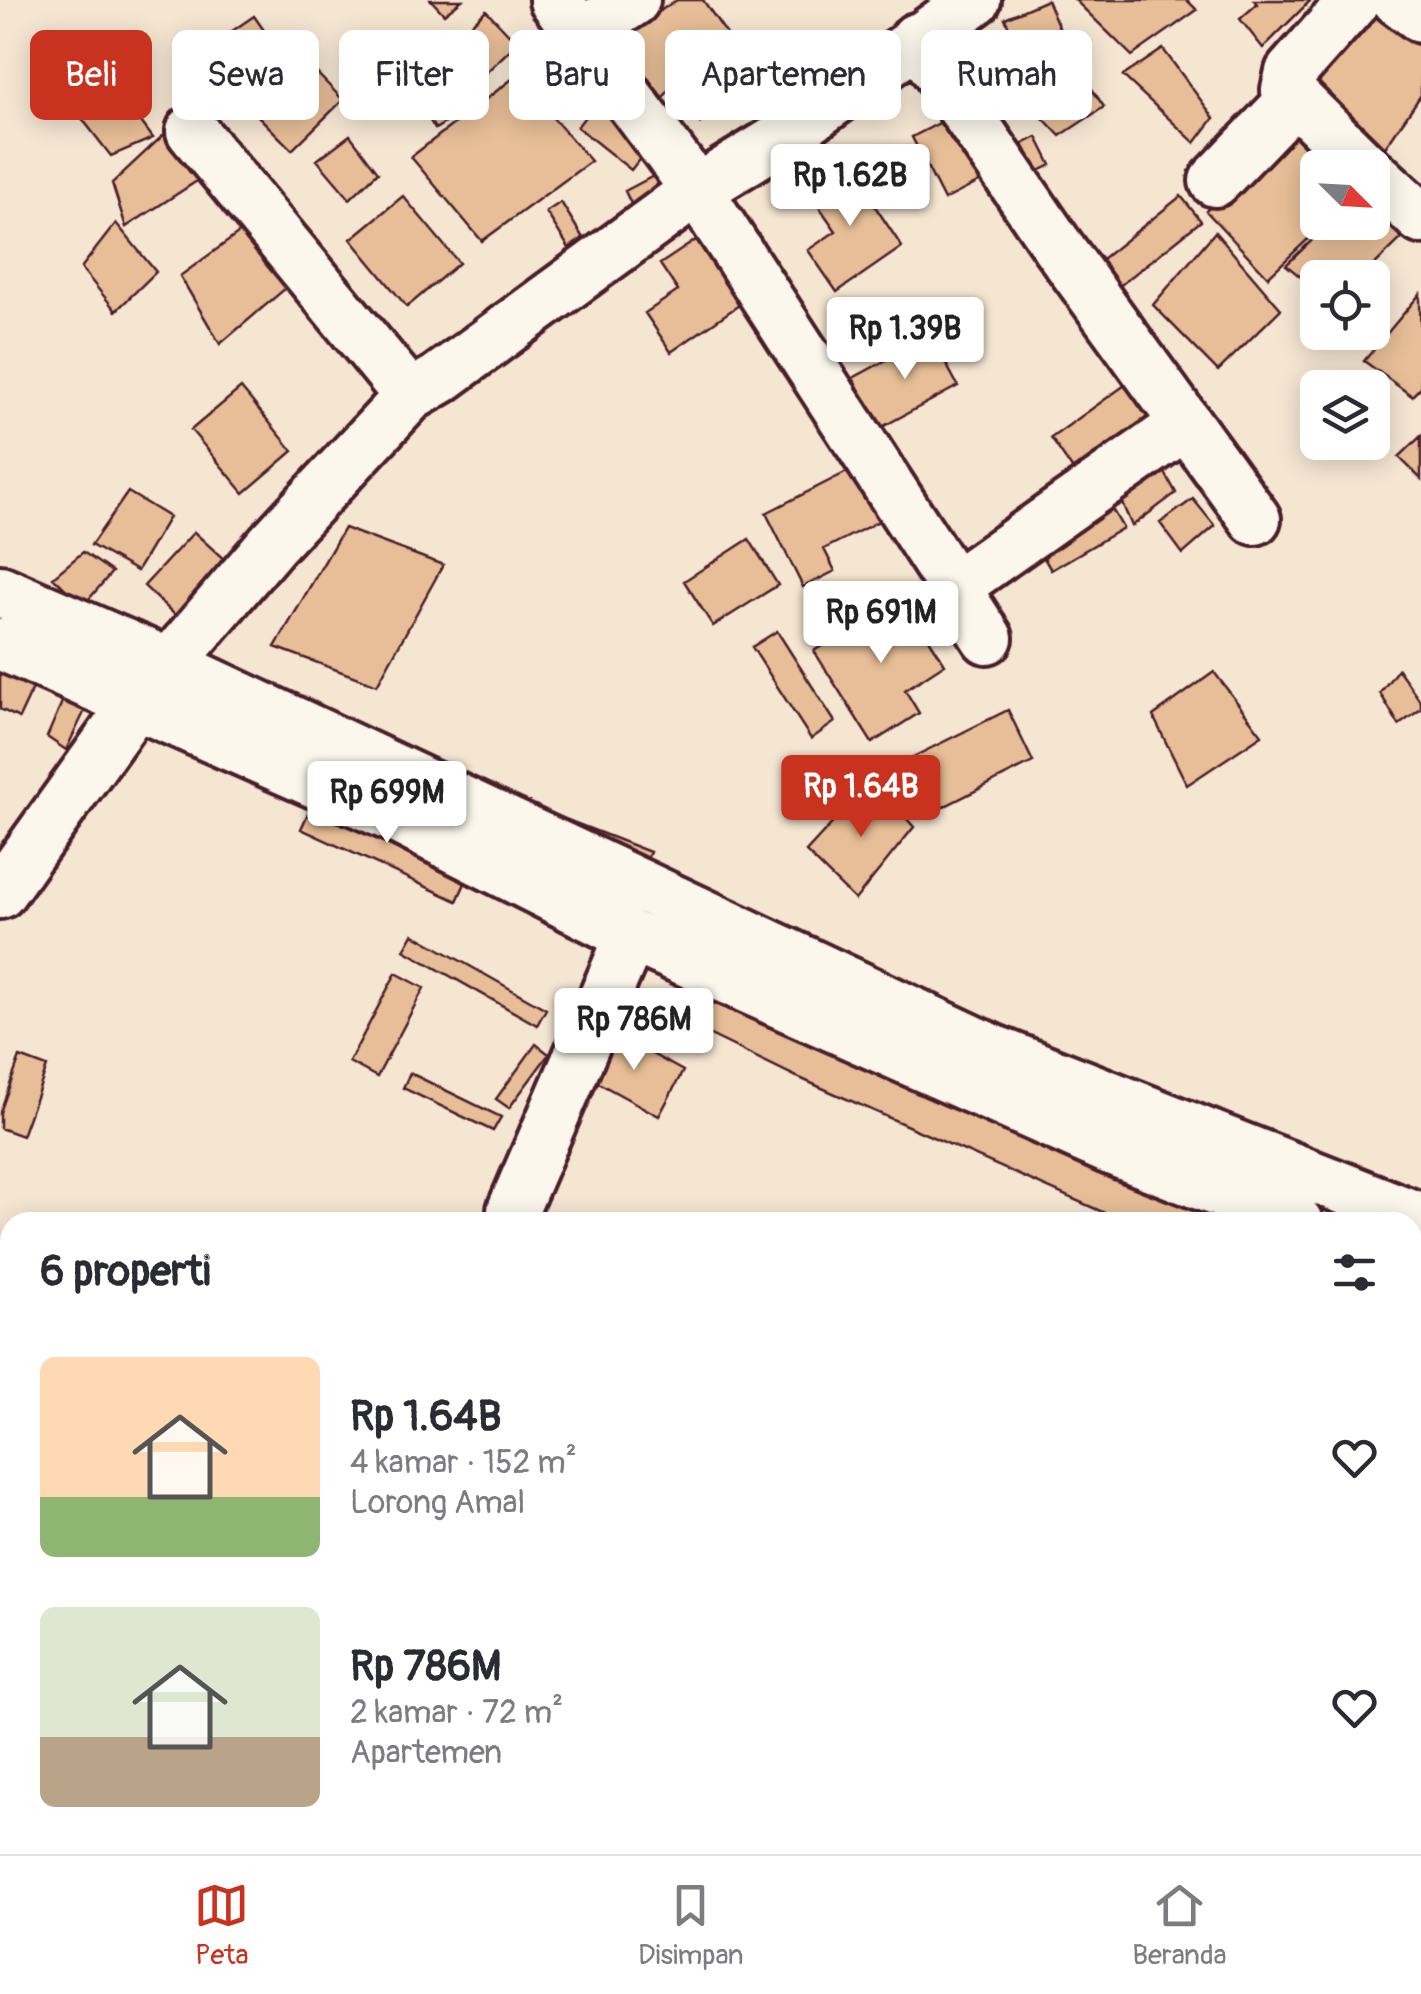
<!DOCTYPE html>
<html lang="id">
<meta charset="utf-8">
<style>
body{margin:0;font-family:Pangolin,sans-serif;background:#f7f7f7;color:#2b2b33;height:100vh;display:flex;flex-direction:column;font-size:38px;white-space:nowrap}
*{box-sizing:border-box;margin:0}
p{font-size:32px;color:#7c7c81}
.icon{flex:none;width:55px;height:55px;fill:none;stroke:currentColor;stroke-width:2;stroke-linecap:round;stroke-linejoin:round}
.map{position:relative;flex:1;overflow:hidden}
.side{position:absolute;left:0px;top:1212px;width:1422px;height:642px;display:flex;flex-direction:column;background:#fff;border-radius:30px 30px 0 0;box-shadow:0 5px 25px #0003}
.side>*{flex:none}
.guide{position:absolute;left:30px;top:30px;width:1362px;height:90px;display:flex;gap:20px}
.needle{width:65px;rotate:114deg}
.fabs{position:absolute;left:1300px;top:150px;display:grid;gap:20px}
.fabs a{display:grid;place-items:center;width:90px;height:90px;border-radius:15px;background:#fff;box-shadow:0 5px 25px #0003;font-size:50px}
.price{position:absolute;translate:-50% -85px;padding:0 22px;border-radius:10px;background:#fff;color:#222;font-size:32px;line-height:65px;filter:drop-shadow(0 2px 5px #0008)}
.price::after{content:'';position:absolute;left:50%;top:60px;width:30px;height:22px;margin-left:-15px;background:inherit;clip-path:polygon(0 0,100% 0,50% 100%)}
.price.current{background:#c8321e;color:#fff}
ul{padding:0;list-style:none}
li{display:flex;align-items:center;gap:30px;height:250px;padding:0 40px}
li span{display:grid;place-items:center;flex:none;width:280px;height:200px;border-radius:15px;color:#555}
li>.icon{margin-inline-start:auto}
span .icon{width:120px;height:120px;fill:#fffc;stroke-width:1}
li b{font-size:42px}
h2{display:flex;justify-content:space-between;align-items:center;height:120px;padding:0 40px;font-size:42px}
.pill{padding:0 35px;border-radius:15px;background:#fff;box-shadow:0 5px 25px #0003;font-size:35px;line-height:90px}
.pill.current{background:#c8321e;color:#fff}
.tabs{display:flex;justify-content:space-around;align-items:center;height:140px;border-top:2px solid #e1e1e2;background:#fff;font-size:28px;color:#7c7c81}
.tabs a{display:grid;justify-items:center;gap:5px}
.tabs .current{color:#c8321e}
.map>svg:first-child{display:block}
.building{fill:#e7be97;stroke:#4a1f2b;stroke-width:2.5}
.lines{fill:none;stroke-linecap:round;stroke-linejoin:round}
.minor-casing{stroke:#4a1f2b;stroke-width:58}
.minor{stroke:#fbf7ec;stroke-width:50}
</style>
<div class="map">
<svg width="1421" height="1854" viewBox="0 0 1421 1854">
<rect width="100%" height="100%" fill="#f5e6d2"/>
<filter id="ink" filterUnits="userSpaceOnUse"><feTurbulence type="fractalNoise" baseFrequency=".01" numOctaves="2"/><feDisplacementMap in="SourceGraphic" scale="20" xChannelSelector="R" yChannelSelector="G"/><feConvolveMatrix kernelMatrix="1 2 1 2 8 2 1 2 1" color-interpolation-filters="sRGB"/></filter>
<g filter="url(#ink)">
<path class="building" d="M 431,0 L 462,0 L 444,14 Z
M 677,0 L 703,0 L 750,68 L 700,123 L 677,80 L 655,108 L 616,39 Z
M 1047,0 L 1064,39 L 1022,58 L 1005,18 Z
M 1075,0 L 1187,0 L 1197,10 L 1132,56 Z
M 1254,0 L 1311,0 L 1263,48 L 1240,19 L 1257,4 Z
M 486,10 L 517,43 L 472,86 L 441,53 Z
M 1375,12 L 1421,45 L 1421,95 L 1384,149 L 1314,85 Z
M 254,16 L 286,62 L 225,105 L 193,58 Z
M 996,31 L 1015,59 L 980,84 L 960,55 Z
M 547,35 L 579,88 L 554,103 L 522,50 Z
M 1163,49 L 1214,118 L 1195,143 L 1123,76 Z
M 1068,53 L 1104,107 L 1060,136 L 1012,85 Z
M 308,64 L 343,100 L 292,150 L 257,115 Z
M 101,68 L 153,138 L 111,156 L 63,94 Z
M 516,76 L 591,161 L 482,241 L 411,157 Z
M 439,91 L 456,116 L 435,129 L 419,103 Z
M 594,105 L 648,148 L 631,170 L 577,127 Z
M 961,112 L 993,175 L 944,200 L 912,137 Z
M 1297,119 L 1345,168 L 1318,168 L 1318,222 L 1326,222 L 1268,277 L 1206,211 Z
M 172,127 L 200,179 L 126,227 L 112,183 Z
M 350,135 L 378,172 L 350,199 L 317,160 Z
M 1037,137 L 1051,165 L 1037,172 L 1023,144 Z
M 845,161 L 902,247 L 837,292 L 808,250 L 836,231 L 806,188 Z
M 663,171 L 672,189 L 633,208 L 625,191 Z
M 403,196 L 459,263 L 407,307 L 351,239 Z
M 1181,196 L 1201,221 L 1112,292 L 1092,267 Z
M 1372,196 L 1405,235 L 1361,278 L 1318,278 L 1318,291 L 1286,265 L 1331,222 L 1372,222 Z
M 561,202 L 583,238 L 569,248 L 546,212 Z
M 116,223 L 156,272 L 116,311 L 81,268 Z
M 253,223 L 286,288 L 220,344 L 180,276 Z
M 1215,232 L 1281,309 L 1218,371 L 1153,305 Z
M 699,238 L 742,303 L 671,352 L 645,313 L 678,291 L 660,264 Z
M 1420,294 L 1421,387 L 1412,396 L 1364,361 Z
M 915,308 L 926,329 L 901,342 L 889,321 Z
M 931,336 L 958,386 L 880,428 L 853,378 Z
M 1330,373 L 1345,388 L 1318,388 L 1318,416 L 1302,400 Z
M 1139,375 L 1170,419 L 1081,482 L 1051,438 Z
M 241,388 L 293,451 L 244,493 L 191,430 Z
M 1421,436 L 1421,479 L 1399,457 Z
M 1158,460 L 1176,493 L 1132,526 L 1116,489 Z
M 855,468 L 881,520 L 824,549 L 835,571 L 803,587 L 766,513 Z
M 128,492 L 169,517 L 137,571 L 91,545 Z
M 1105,497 L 1123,528 L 1051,570 L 1033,539 Z
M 1193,499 L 1215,526 L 1183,554 L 1160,523 Z
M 344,528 L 443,565 L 377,685 L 275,647 Z
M 194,532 L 227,562 L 176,616 L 144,586 Z
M 749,539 L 778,585 L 713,626 L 684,581 Z
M 83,552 L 112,572 L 83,606 L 53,577 Z
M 901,595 L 945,664 L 905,690 L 919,713 L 872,743 L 814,651 Z
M 777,631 L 835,722 L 811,739 L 752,647 Z
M 1398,669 L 1421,702 L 1421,709 L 1399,725 L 1380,693 Z
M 0,672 L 33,688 L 19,718 L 0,709 Z
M 1214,672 L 1262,735 L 1187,785 L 1153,716 Z
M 68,688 L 89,702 L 66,750 L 47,737 Z
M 1008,710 L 1033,762 L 923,817 L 897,765 Z
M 872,780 L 914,827 L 855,900 L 806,852 Z
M 318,791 L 474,863 L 457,901 L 301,829 Z
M 552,814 L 650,852 L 641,874 L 544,836 Z
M 413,934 L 546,1009 L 537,1025 L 404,950 Z
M 396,973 L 424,988 L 377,1077 L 349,1062 Z
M 655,993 L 699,1018 L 683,1045 L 639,1020 Z
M 717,993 L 1055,1146 L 1220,1222 L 1125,1222 L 795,1076 L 700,1030 Z
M 608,1030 L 683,1071 L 659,1116 L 584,1075 Z
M 536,1044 L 549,1054 L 509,1108 L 496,1099 Z
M 20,1057 L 47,1067 L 22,1136 L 0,1128 L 0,1112 Z
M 410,1073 L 501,1117 L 493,1131 L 403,1088 Z
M 1412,1291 L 1421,1294 L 1421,1331 L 1412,1328 Z
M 1421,1432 L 1421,1483 L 1412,1492 L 1412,1441 Z
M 1414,1735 L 1421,1746 L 1421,1854 L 1404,1854 L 1398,1845 L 1412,1845 Z
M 912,1845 L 992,1845 L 982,1854 L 902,1854 Z
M 1253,1845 L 1386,1845 L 1392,1854 L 1260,1854 Z"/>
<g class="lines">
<g class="minor-casing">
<path id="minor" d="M 555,0 L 697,190 L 987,638
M 1355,0 L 1291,72 L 1287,90 L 1366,168
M 1398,0 L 1421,17
M 579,36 L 634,0
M 916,39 L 1056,244 L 1255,519
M 192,131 L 410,396
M 1372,173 L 1421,218
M 1215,181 L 1293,100
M 954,587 L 1184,425
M 0,591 L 169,664 L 992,1050 L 1421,1219
M 0,644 L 397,818 L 631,936 L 1108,1148 L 1297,1222
M 0,893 L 136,703 L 272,544 L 410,396 L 439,379 L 697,190 L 780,139 L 975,0
M 513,1222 L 513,1210 L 631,936
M 1412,1268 L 1421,1272
M 1412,1520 L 1421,1512
M 1412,1603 L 1421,1594
M 1059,1854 L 1068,1845
M 1149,1854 L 1159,1845"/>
</g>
<use href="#minor" class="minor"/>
</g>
</g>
</svg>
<div class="fabs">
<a><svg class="needle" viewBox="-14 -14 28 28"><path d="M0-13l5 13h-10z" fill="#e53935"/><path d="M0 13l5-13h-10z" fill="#7c7c81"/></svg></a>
<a><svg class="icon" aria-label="locate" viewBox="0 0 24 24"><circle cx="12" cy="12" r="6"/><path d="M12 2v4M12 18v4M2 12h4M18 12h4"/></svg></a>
<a><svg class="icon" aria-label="layers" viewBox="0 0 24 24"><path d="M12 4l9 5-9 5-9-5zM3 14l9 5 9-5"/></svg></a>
</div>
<b class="price" style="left:850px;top:229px">Rp 1.62B</b>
<b class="price" style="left:905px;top:382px">Rp 1.39B</b>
<b class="price" style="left:881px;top:666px">Rp 691M</b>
<b class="price current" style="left:861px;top:840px">Rp 1.64B</b>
<b class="price" style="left:387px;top:846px">Rp 699M</b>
<b class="price" style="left:634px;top:1073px">Rp 786M</b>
<div class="guide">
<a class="pill current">Beli</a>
<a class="pill">Sewa</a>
<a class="pill">Filter</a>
<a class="pill">Baru</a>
<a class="pill">Apartemen</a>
<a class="pill">Rumah</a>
</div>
<section class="side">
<h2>6 properti<svg class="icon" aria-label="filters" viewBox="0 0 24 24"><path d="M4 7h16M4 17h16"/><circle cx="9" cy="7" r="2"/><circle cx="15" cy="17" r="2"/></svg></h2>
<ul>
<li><span style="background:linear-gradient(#ffd9b3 70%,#8fb573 0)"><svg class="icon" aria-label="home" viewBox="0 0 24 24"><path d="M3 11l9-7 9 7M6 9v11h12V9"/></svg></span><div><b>Rp 1.64B</b><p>4 kamar · 152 m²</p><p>Lorong Amal</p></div><svg class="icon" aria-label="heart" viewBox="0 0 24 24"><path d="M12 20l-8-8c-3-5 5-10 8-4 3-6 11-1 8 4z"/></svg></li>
<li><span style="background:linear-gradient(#dfe7d0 65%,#b9a48a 0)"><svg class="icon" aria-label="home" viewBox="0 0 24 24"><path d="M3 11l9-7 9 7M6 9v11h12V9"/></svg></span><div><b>Rp 786M</b><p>2 kamar · 72 m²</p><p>Apartemen</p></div><svg class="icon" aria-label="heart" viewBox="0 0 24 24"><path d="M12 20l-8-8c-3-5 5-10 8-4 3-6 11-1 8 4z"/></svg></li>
</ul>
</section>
</div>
<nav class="tabs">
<a class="current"><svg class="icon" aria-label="map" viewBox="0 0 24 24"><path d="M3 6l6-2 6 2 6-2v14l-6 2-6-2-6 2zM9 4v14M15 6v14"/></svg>Peta</a>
<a><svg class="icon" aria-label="saved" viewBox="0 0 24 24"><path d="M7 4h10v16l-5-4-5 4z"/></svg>Disimpan</a>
<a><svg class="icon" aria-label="home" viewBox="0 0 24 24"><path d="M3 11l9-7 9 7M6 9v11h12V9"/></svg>Beranda</a>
</nav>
